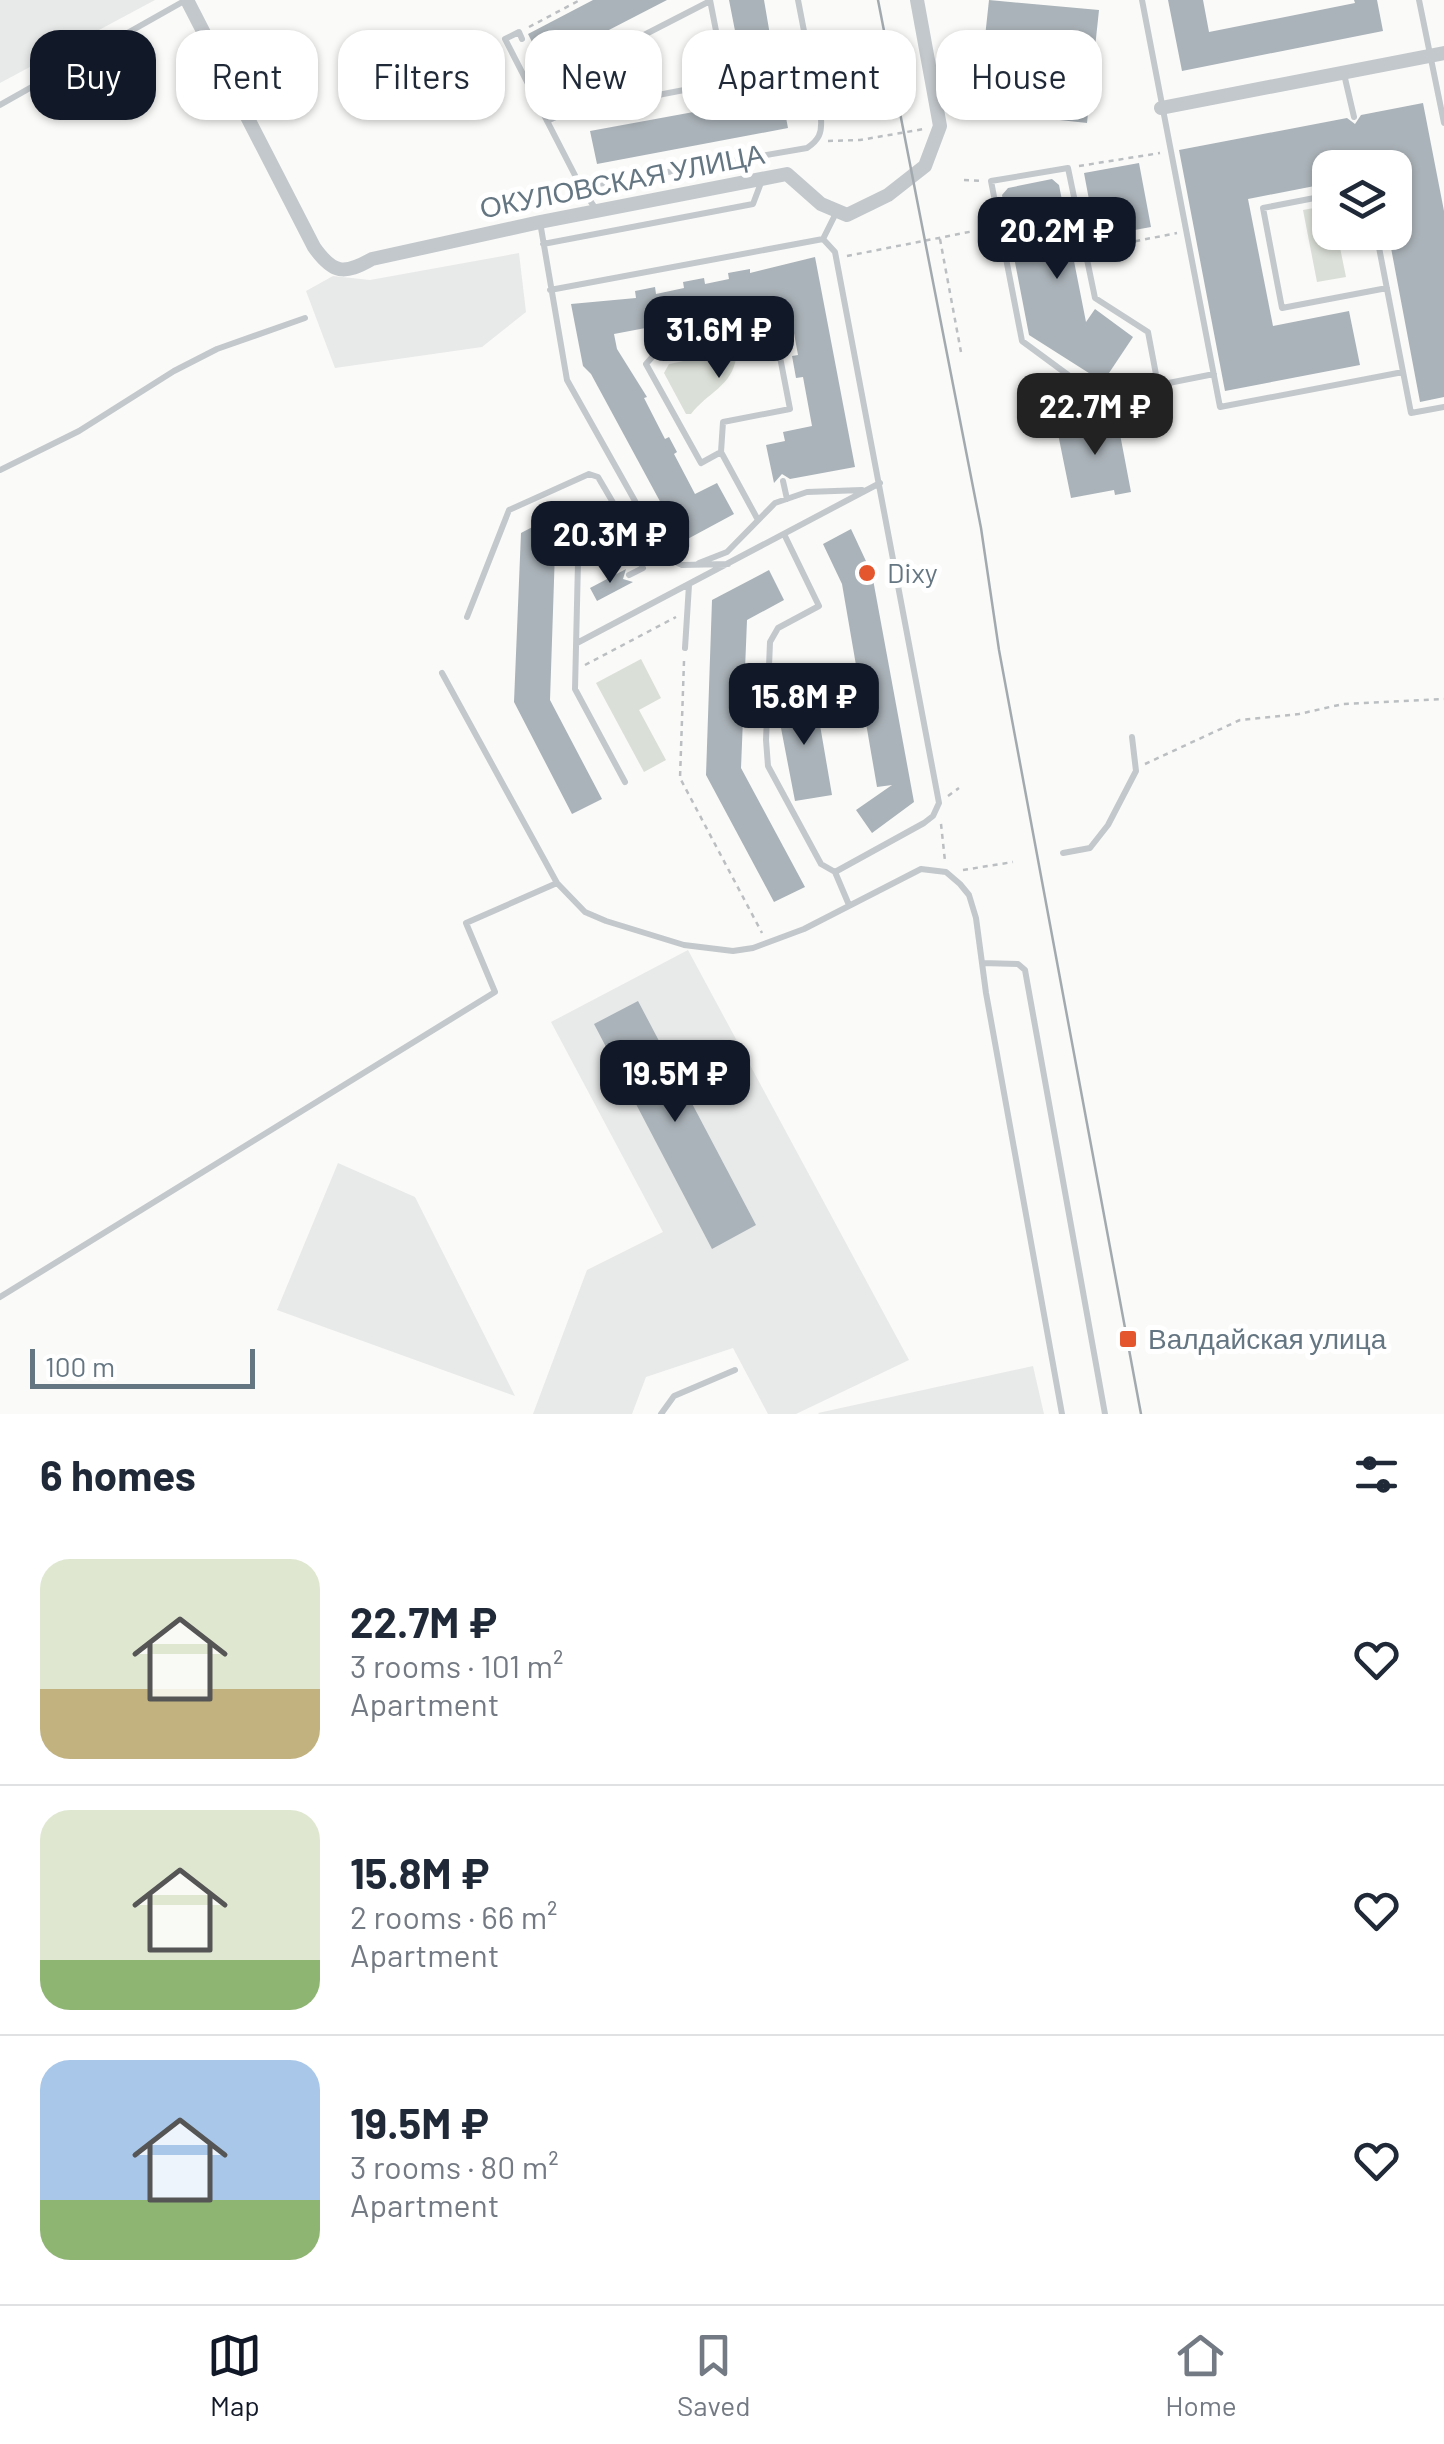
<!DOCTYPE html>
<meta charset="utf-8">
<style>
body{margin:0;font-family:Barlow,sans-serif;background:#f2f2f3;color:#1f2937;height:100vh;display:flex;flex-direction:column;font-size:38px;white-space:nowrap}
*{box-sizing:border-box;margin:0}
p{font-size:32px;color:#747a83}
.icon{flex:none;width:55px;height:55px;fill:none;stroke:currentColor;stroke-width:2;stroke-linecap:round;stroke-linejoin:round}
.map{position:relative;height:1414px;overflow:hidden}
.side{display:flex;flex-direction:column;background:#fff;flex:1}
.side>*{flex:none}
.banner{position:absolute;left:30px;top:30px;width:1385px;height:90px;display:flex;gap:20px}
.tools{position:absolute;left:1312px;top:150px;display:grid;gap:20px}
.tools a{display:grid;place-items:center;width:100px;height:100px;border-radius:20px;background:#fff;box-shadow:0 2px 8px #0004;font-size:50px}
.scale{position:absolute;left:30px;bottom:25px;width:225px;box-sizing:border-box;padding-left:10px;border:5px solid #657683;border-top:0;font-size:28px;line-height:35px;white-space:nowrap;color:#657683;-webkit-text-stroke:8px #fff;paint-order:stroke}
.price{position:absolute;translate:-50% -85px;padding:0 22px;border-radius:20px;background:#111827;color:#fff;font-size:32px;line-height:65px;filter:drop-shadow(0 2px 5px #0008)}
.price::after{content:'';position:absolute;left:50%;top:60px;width:30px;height:22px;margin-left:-15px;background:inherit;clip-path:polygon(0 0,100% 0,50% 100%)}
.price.current{background:#222;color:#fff}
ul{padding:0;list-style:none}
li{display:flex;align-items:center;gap:30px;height:250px;padding:0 40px}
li+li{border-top:2px solid #e0e1e3}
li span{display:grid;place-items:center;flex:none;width:280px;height:200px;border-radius:30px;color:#555}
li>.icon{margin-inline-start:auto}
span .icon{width:120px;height:120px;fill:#fffc;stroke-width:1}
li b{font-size:42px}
h2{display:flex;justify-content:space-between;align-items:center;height:120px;padding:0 40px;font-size:42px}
.tag{padding:0 35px;border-radius:30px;background:#fff;box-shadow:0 2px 8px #0004;font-size:35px;line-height:90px}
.tag.current{background:#111827;color:#fff}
.dock{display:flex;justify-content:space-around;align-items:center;height:140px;border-top:2px solid #e0e1e3;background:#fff;font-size:28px;color:#747a83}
.dock a{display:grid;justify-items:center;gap:5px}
.dock .current{color:#111827}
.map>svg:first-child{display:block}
.built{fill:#e8e9e9}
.green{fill:#dadfd7}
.building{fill:#aab3b9}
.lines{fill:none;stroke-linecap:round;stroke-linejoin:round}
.path{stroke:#bbbfc2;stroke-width:2.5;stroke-dasharray:5 5;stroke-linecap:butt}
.service{stroke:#c3c8cc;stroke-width:6}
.minor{stroke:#c3c8cc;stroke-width:14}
.tram{stroke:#a2aab0;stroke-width:2.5}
.poi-dot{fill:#e4572e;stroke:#fff;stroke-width:4}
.labels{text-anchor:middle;stroke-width:10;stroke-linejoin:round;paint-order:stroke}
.street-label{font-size:28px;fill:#657683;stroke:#fff}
.poi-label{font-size:28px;fill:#657683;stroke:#fff;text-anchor:start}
</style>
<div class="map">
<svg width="1444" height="1414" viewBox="0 0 1444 1414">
<rect width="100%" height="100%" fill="#fafaf8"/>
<path class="built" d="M 0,0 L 155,0 L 0,83 Z
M 519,253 L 526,312 L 482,347 L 335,368 L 306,291 L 333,276 L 370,280 Z
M 688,950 L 909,1360 L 796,1414 L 768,1414 L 733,1348 L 646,1377 L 632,1414 L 533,1414 L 587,1270 L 663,1232 L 551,1022 Z
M 338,1163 L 415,1197 L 515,1396 L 277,1310 Z
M 1033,1366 L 1044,1414 L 819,1414 L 818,1413 Z"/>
<path class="green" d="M 1330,205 L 1330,232 L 1337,233 L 1346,277 L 1317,282 L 1303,210 Z
M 728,352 L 736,358 C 732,386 707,393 691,414 L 686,414 L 664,373 L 669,364 Z
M 641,659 L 661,698 L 639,710 L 666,760 L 644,772 L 596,683 Z"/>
<path class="building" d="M 593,0 L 667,0 L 543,64 L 528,34 Z
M 729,0 L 764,0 L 770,35 L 766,44 L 773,49 L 788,128 L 597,164 L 590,131 L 748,102 L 739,55 L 744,46 L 737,41 Z
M 989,0 L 1099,10 L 1087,123 L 977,111 Z
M 1168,0 L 1203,0 L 1209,32 L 1355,3 L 1354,0 L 1377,0 L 1383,31 L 1182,71 Z
M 1423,103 L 1444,211 L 1444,397 L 1420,402 L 1388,232 L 1395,232 L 1395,168 L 1370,168 L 1368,159 L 1362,156 L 1356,160 L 1356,168 L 1330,168 L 1330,183 L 1248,199 L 1273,326 L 1349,311 L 1360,365 L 1225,391 L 1179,150 L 1347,118 L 1355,124 L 1361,115 Z
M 1139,163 L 1151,227 L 1096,237 L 1084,173 Z
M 1052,179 L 1059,185 L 1086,322 L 1095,309 L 1133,337 L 1103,382 L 1029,335 L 1002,195 L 1008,188 Z
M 815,257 L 855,467 L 790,479 L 782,474 L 774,483 L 766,445 L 785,441 L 783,432 L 812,426 L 803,377 L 796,378 L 792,356 L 798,355 L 788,301 L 614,334 L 617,349 L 647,397 L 644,398 L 665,439 L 669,437 L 677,452 L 674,454 L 695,494 L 717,483 L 734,514 L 682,542 L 591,374 L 583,366 L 571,304 L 636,298 L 635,291 L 655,287 L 656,294 L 684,288 L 683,282 L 704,278 L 705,284 L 729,279 L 728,273 L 750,269 L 750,273 Z
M 1116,413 L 1131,492 L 1115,495 L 1114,490 L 1071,498 L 1057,429 L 1100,421 L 1099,417 Z
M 589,502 L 601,521 L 596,524 L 598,529 L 555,551 L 550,700 L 602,799 L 572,814 L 514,702 L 521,533 L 578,503 L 580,507 Z
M 851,529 L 872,574 L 914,802 L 872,833 L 856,810 L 892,785 L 877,787 L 842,584 L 823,544 Z
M 626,569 L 623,579 L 633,582 L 597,601 L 590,588 Z
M 769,570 L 784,600 L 747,620 L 741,768 L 805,887 L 774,902 L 706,775 L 712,600 Z
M 815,696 L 832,795 L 795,801 L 776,702 Z
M 638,1001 L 756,1225 L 712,1249 L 594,1024 Z"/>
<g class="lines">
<path class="path" d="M 529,27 L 580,0
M 828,141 L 860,140 L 924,129
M 1079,166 L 1160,153
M 964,180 L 982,181
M 940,239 L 961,352
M 1096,249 L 1177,233
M 847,256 L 974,231
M 684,661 L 680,778 L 762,933
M 585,665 L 676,617
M 1145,764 L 1240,720 L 1299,714 L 1343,704 L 1444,699
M 948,796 L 959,788
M 941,824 L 945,861
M 963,870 L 1013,862"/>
<path class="service" d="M 1142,0 L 1220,407 L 1403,372
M 1419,0 L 1444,123
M 522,39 L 519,32 L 505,39 L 581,187 L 597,211
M 772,42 L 805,36
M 720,51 L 738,48
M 1344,74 L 1354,117
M 0,105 L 186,0
M 580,106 L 568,81 L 570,73 L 710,1
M 547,121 L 580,106 L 590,108 L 726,82 L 710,0
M 1362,163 L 1363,168
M 581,187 L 807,148 C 819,140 822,133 821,119 L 798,0
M 1330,195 L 1263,208 L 1282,308 L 1387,288
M 540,222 L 567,380 L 667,558 L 682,565 L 728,564
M 1376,232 L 1411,413 L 1444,407
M 823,239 L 836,213
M 543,244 L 753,204 L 762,180
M 550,290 L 823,239 L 835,252 L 939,803 L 933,816 L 924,823 L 835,872 L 821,864 L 768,766 L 766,740 L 770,642 L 778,628 L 819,606 L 784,534
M 1158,385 L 1148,332 L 1095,298 L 1068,168 L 991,181 L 1022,341 L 1098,397 L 1214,374
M 721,452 L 723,422 L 790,409 L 775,331 L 654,355 L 646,364 L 701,463 L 721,452 L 758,520
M 0,470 L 79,431 L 174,371 L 217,349 L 305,318
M 783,481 L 787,499
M 626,535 L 643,568 L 629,575
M 699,563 L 727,552 L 775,503 L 807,492 L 862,490
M 467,617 L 509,510 L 589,474 L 598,477 L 628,528 L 626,535 L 578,562 L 575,689 L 625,782
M 577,643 L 880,483
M 685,648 L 689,585
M 442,673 L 557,883 L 585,912 L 606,921 L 684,945 L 733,951 L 753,948 L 804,929 L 921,869 L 946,872 L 960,884 L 969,895 L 976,918 L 986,993 L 1062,1414
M 1063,853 L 1090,848 L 1108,825 L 1136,771 L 1132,737
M 835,872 L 849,905
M 982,963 L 1018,964 L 1025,970 L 1105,1414
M 0,1297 L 495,992 L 466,923 L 557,883
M 661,1414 L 674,1396 L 735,1370"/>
<path class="minor" d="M 187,0 L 314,247 C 333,274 344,275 372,259 L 540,222 L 787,174 L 821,204 L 847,215 L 888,195 L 925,166 L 940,126 L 917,0
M 1161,108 L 1444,53"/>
<path class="tram" d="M 878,0 L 981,528 L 999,650 L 1141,1414"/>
</g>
<g class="poi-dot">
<circle cx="867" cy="573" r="10"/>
<rect x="1118" y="1329" width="20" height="20" rx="5"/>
</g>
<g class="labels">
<g class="street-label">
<text transform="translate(622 181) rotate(-11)" y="10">ОКУЛОВСКАЯ УЛИЦА</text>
</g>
<g class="poi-label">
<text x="887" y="583">Dixy</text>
<text x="1148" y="1349">Валдайская улица</text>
</g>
</g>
</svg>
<div class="tools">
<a><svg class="icon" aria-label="layers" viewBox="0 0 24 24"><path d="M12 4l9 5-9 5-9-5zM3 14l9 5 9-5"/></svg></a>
</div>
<div class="scale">100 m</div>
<b class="price" style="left:1057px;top:282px">20.2M ₽</b>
<b class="price" style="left:719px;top:381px">31.6M ₽</b>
<b class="price current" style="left:1095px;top:458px">22.7M ₽</b>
<b class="price" style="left:610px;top:586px">20.3M ₽</b>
<b class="price" style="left:804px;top:748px">15.8M ₽</b>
<b class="price" style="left:675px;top:1125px">19.5M ₽</b>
<div class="banner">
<a class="tag current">Buy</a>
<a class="tag">Rent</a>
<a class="tag">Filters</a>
<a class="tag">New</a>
<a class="tag">Apartment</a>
<a class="tag">House</a>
</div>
</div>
<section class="side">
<h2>6 homes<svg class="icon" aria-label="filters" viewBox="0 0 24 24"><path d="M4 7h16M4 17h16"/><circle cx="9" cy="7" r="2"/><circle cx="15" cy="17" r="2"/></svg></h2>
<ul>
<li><span style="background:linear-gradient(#dfe7d0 65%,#c2b280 0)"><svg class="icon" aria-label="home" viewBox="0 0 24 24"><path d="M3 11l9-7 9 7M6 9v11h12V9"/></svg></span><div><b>22.7M ₽</b><p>3 rooms · 101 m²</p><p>Apartment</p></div><svg class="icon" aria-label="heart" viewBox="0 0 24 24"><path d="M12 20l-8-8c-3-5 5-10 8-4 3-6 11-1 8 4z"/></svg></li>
<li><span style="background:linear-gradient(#dfe7d0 75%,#8fb573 0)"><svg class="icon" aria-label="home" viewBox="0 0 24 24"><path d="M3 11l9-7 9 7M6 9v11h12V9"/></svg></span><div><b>15.8M ₽</b><p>2 rooms · 66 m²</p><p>Apartment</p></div><svg class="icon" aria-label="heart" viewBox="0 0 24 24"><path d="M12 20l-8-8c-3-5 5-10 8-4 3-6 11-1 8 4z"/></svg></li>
<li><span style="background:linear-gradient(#a9c7e8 70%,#8fb573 0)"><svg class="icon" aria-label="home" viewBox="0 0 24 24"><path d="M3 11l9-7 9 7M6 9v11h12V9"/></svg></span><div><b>19.5M ₽</b><p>3 rooms · 80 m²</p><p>Apartment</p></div><svg class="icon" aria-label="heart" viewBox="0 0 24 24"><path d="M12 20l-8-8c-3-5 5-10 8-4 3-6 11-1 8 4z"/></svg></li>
</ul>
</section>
<nav class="dock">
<a class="current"><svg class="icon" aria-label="map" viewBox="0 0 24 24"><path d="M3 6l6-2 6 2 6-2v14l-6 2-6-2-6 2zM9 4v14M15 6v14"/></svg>Map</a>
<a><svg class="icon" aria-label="saved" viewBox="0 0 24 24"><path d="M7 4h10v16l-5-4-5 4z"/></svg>Saved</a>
<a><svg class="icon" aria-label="home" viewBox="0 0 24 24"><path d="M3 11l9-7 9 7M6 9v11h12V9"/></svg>Home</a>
</nav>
